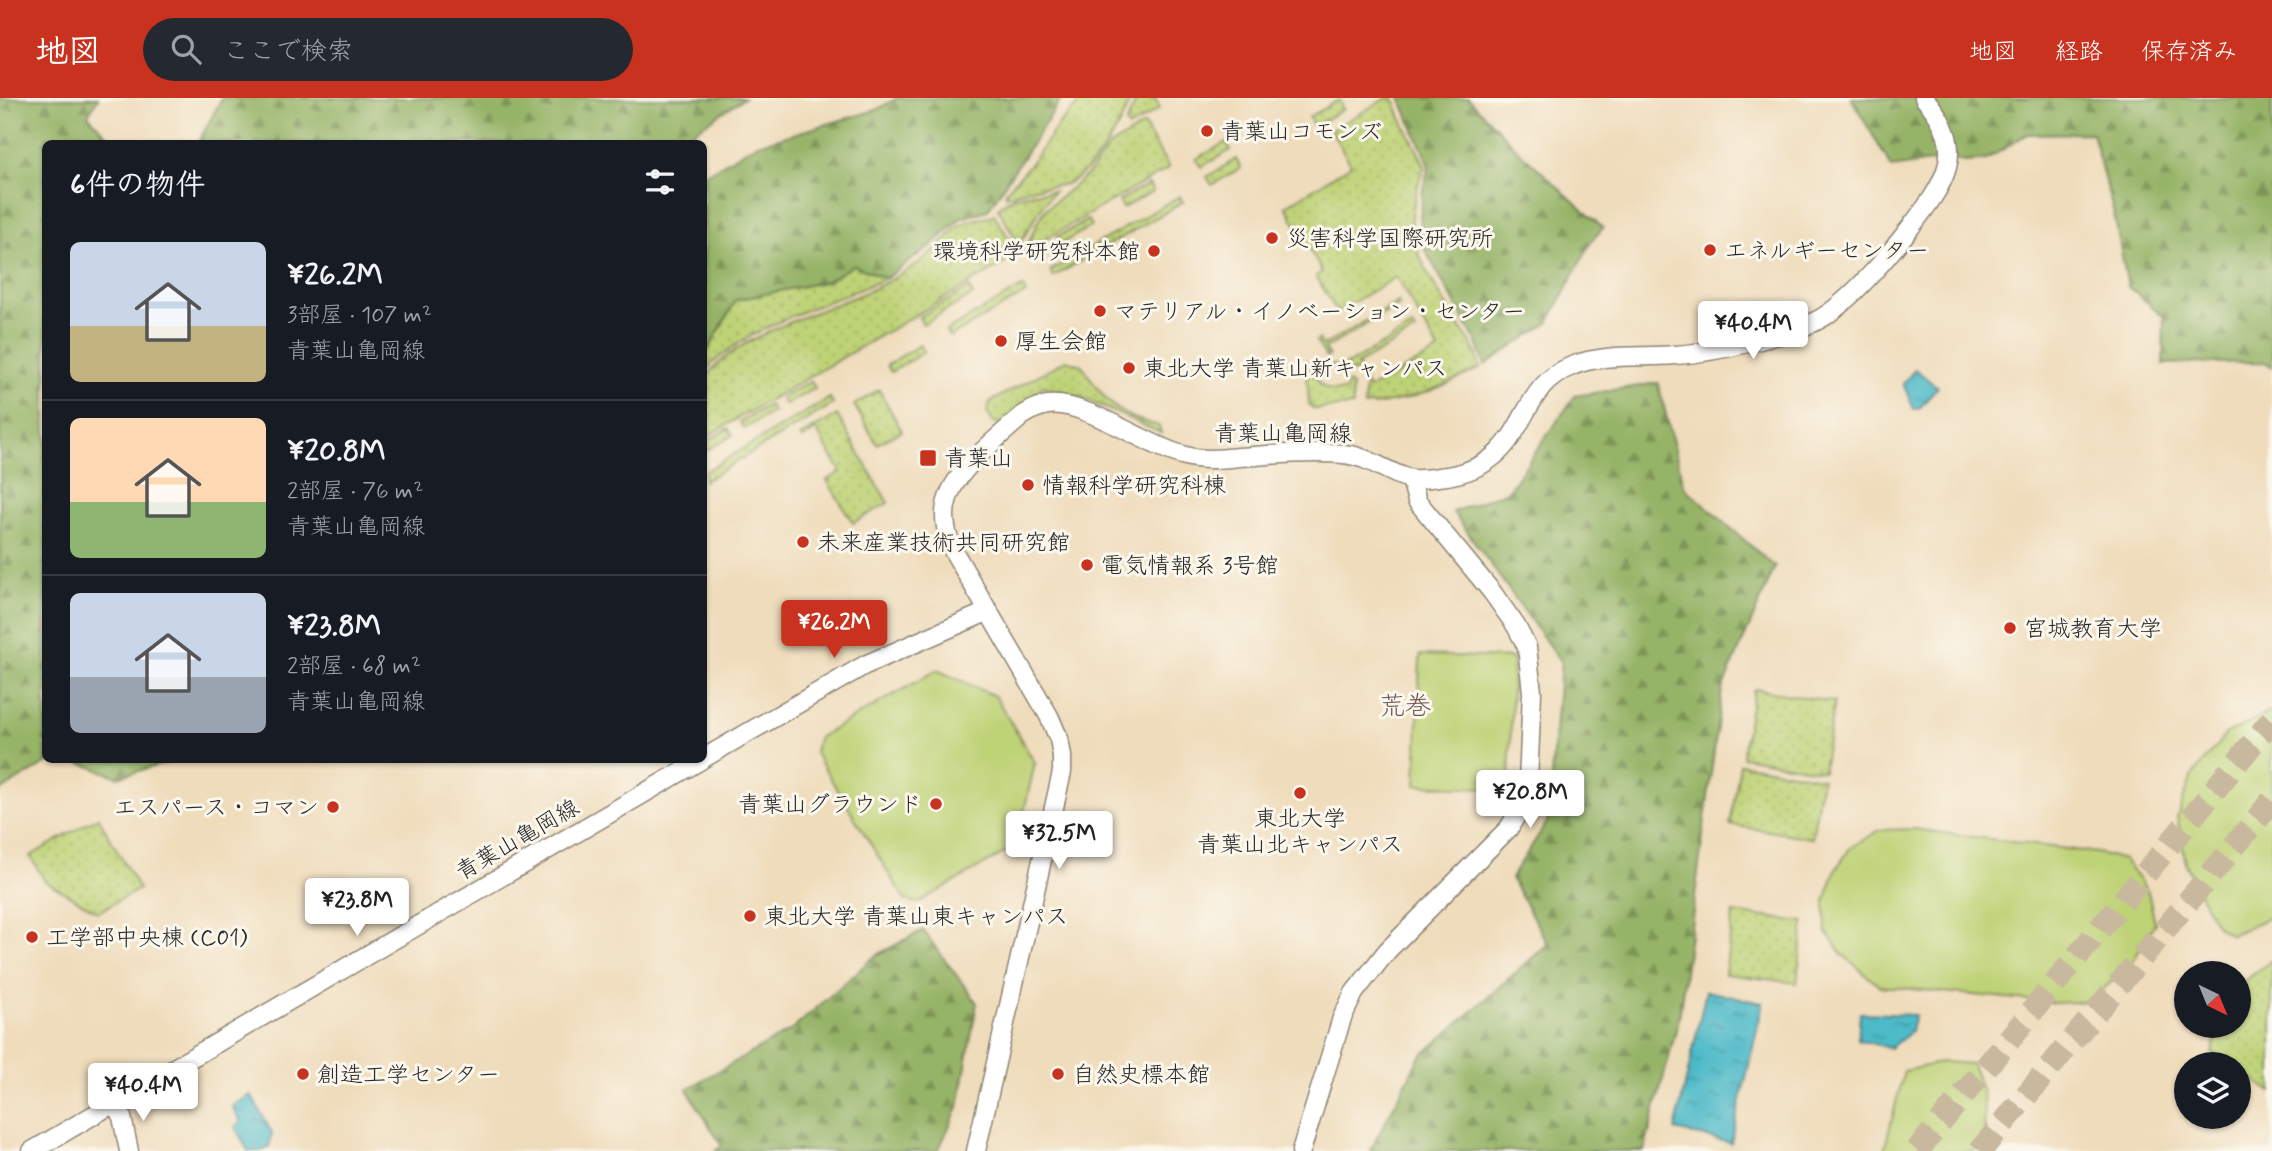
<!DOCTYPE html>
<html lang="ja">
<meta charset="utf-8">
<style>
body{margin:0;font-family:Mynerve,"Klee One",sans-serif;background:#242831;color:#f1f3f6;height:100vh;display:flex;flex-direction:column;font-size:26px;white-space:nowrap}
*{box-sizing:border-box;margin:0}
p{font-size:23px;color:#9ea1a6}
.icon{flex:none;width:38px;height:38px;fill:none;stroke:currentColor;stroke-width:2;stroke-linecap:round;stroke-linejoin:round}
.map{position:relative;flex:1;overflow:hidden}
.sheet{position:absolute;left:42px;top:42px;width:665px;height:623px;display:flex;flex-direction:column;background:#171b24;border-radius:10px;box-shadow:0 2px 5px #0004}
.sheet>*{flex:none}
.needle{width:46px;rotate:137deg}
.buttons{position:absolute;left:2174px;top:863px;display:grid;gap:14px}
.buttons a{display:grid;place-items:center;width:77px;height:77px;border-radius:50%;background:#171b24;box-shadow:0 2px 5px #0004;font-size:35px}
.price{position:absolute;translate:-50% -60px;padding:0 16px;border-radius:7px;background:#fff;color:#222;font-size:23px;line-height:46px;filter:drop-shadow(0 2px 4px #0008)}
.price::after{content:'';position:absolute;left:50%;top:42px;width:21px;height:16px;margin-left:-10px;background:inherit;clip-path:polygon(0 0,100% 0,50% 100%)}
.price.current{background:#c8321e;color:#fff}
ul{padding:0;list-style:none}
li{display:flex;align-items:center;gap:21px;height:175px;padding:0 28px}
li+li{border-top:2px solid #363941}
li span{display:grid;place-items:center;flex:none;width:196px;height:140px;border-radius:10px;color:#555}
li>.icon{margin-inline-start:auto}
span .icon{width:84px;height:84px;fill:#fffc;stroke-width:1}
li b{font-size:30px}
h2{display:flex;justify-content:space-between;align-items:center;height:84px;padding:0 28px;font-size:30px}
header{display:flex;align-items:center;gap:42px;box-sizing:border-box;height:98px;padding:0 35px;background:#c8321e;color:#fff}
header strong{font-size:33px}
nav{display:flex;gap:38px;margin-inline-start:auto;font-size:24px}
.search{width:490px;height:63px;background:#242831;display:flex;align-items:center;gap:18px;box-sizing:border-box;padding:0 24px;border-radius:38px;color:#9ea1a6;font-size:26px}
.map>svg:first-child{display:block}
.grass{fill:url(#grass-dots);stroke:#747e50;stroke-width:2}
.forest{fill:url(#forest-firs);stroke:#607049;stroke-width:2}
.park{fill:#bed276;stroke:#747e50;stroke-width:2}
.water{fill:url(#water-ripples);stroke:#3c727a;stroke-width:2}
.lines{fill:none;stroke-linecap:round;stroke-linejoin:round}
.highway-tunnel{stroke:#c8b99e;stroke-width:24;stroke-dasharray:24 12;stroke-linecap:butt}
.minor-casing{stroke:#8d8473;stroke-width:21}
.minor{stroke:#fff;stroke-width:18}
.poi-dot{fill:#c8321e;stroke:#fbf7ec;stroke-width:2.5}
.labels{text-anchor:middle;stroke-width:6;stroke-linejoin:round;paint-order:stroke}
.poi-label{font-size:23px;fill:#2b2b2b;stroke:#fbf7ec;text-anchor:start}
.street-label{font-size:23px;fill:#2b2b2b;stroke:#fbf7ec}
.quarter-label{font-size:26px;fill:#715955;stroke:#fbf7ec}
</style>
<header>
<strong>地図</strong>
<div class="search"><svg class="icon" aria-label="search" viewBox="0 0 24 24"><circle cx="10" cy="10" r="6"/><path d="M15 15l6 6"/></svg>ここで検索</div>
<nav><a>地図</a><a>経路</a><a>保存済み</a></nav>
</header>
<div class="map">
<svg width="2272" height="1053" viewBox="0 0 2272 1053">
<defs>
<pattern id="grass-dots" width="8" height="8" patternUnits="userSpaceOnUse" patternTransform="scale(1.75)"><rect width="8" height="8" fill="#bed276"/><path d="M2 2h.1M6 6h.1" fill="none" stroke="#a3b466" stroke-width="1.8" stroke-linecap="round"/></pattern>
<pattern id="forest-firs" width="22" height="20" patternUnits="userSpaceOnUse" patternTransform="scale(1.75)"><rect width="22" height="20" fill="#96b467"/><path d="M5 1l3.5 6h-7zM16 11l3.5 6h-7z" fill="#7b9355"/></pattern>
<pattern id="water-ripples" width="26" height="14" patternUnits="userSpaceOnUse" patternTransform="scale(1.75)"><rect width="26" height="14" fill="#4dbac8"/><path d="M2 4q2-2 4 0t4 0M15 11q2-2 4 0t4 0" fill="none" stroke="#4097a3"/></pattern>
</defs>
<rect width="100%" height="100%" fill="#fbf7ec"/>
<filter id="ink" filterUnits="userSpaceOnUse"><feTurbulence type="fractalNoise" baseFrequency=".0143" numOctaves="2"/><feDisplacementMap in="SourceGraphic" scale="14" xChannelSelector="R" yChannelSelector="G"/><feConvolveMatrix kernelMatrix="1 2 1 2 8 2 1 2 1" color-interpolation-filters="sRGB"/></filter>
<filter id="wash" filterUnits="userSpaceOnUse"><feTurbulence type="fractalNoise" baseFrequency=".00686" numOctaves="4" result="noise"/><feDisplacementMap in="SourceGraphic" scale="28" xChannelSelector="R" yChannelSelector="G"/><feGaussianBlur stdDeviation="1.57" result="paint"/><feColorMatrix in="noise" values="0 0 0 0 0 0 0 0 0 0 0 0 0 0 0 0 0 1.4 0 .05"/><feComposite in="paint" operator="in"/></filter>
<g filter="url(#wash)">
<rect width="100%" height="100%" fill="#efdcbb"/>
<path class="grass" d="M 1084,0 L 1131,0 C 1120,28 1095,75 1065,86 C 1058,88 1051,88 1043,89 C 1031,90 1018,94 1006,98 L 1006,93 L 1031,65 L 1059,26 Z
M 1137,0 L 1155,0 L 1160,10 L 1129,30 L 1126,26 Z
M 1387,0 L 1393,0 L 1401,20 L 1425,68 C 1418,81 1410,117 1412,132 C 1418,170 1456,221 1476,254 L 1480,270 C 1440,290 1410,304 1364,308 L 1365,285 L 1369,291 L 1439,252 L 1396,179 L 1337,214 L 1316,178 L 1322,174 L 1286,108 L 1351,67 L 1331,32 Z
M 1339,2 L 1343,11 L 1314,28 L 1309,19 Z
M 1144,27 L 1169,70 L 1025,153 L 1037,125 L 1046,111 L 1087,77 L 1111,47 Z
M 1226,44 L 1231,52 L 1201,69 L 1196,61 Z
M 1236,61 L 1241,70 L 1212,87 L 1207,79 Z
M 1149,86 L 1153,93 L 1123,110 L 1119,103 Z
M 1054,93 L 1041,110 L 1019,147 L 998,110 C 1012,95 1035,95 1054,93 Z
M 1180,98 L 1183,104 L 1053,179 L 1050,173 Z
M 994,116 L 1019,157 L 704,340 L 704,282 C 737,234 826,214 877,189 C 898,179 919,166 936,151 C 945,144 953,130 964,125 C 973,120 984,122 994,116 Z
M 1088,122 L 1091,128 L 1061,146 L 1057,139 Z
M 853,167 L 886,180 C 827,207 748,226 704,274 L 704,259 L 736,202 L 827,183 Z
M 1022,189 L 1026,195 L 950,239 L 946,233 Z
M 969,190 L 973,197 L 923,226 L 919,219 Z
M 1398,204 L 1399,207 L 1325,251 L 1329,258 L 1326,259 L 1316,243 L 1319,241 L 1323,248 Z
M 1412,229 L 1415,233 L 1357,267 L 1360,273 L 1335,274 L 1332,268 L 1334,267 L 1338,272 Z
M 920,247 L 924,254 L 891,274 L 887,267 Z
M 1066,262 L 1082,267 C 1105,303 1114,317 1159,328 L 1161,335 L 1083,300 L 1043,288 L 1003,326 L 993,324 L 987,314 L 990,304 Z
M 1306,262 C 1318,284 1319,294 1346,293 L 1348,285 L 1352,288 L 1353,308 L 1314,311 L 1309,306 Z
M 811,283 L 815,290 L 785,307 L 781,300 Z
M 879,292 L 902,333 L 877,346 L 854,307 Z
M 830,300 L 833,306 L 704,383 L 704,374 Z
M 769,307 L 773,314 L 744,331 L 740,324 Z
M 837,317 L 888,405 L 853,425 L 827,382 L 841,374 L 816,332 L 802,341 L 800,338 Z
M 728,330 L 733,337 L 704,354 L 704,345 Z
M 1754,591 L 1834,604 L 1823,673 L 1742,659 Z
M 1740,666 L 1822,680 L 1812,740 L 1730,727 Z
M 98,719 L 139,791 L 98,814 L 45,783 L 30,758 Z
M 1733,815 L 1804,824 L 1797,885 L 1725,876 Z
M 2272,862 L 2272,994 L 2238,972 L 2238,966 L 2230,966 L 2212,955 L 2219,928 L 2238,928 L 2238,888 Z"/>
<path class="forest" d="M 0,0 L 98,0 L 88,17 L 114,45 L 46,46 L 46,662 L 52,662 L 0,693 Z
M 222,0 L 744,0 L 676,45 L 198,45 Z
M 897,0 L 1062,0 L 988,112 L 961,120 L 930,149 L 886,180 L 853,167 L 827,183 L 736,202 L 704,259 L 704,77 L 755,47 L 876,12 Z
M 1400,0 L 1468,0 L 1519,53 L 1603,130 L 1592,142 L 1548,225 L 1485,267 L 1478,247 L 1424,150 L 1420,122 L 1423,91 L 1429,67 Z
M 1851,0 L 2272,0 L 2272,269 L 2265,264 L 2163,266 L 2164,218 L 2128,189 L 2114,116 L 2092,35 L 2027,36 L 1986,62 L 1965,64 L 1949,61 L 1892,70 Z
M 1658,285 L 1684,389 L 1775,469 L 1722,591 L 1679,920 L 1644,1053 L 1370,1053 L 1419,960 L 1548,846 L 1511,780 L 1547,724 L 1561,564 L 1453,414 L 1508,393 L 1575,298 Z
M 72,662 L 177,662 L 118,679 Z
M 923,832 L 977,905 L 959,1007 L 938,1053 L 715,1053 L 722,1048 L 687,991 L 793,931 L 875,858 Z"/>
<path class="park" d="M 1420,557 L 1513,560 L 1509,691 L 1416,687 Z
M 937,572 L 995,598 L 1035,665 L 1016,748 L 918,805 L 905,802 L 815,655 L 818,640 Z
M 2269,614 L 2272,614 L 2272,818 L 2231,837 L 2217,828 L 2203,803 L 2186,766 L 2177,719 L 2192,678 L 2225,637 Z
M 1913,731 L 2098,755 L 2124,762 L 2148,794 L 2155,825 L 2133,863 L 2091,903 L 2059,905 L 1879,888 L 1841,855 L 1826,833 L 1825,803 L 1835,773 L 1850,750 L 1880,732 Z
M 1943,964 L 1972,966 L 1983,997 L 1985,1036 L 1974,1053 L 1884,1053 L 1904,973 Z"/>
<path class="water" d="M 1915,271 L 1937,289 L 1919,311 L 1914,311 L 1903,286 Z
M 1706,893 L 1763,905 L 1731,1045 L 1675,1032 Z
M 1860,915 L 1915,917 L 1911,933 L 1890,950 L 1858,942 Z
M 251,997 L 272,1035 L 269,1049 L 262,1053 L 248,1053 L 235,1028 L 241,1024 L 232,1008 Z"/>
</g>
<g filter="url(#ink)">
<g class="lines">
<path class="highway-tunnel" d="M 1917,1053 L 2272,622
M 1980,1053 L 2272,703"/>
<g class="minor-casing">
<path id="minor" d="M 704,660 L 865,567 L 989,513
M 115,1006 L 122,1019 L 129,1053
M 32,1053 L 701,662
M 976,1053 L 1062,674 L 1062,658 L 1059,641 L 1049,618 L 951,449 C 946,433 942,416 948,400 C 957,371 999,339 1022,318 C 1030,313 1038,308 1048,307 C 1084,302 1145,347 1182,357 C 1200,363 1220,361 1239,359 C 1273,357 1309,353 1343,356 C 1371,358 1392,379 1413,381 C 1424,382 1436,379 1447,378 C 1532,364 1511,292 1572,268 C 1603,255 1642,260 1675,257 C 1711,255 1789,238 1820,221 C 1849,204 1885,162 1906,135 C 1943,88 1972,53 1924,0
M 1301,1053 L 1342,920 L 1354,895 L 1387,853 L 1509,730 L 1524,704 L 1528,684 L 1532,594 L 1527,549 L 1516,528 L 1492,494 L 1417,403 L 1411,381"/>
</g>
<use href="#minor" class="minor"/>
</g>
</g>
<g class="poi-dot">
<circle cx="1207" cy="33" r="7"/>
<circle cx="1272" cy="140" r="7"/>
<circle cx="1710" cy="152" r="7"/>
<circle cx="1154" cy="153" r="7"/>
<circle cx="1100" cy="213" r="7"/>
<circle cx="1001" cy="243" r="7"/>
<circle cx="1129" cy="270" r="7"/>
<rect x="919" y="351" width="18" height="18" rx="3.5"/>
<circle cx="1028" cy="387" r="7"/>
<circle cx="803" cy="444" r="7"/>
<circle cx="1087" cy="467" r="7"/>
<circle cx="2010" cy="530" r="7"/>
<circle cx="1300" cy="695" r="7"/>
<circle cx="936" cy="706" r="7"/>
<circle cx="333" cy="709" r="7"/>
<circle cx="750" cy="818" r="7"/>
<circle cx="32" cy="839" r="7"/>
<circle cx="303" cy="976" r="7"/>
<circle cx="1058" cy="976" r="7"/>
</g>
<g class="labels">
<g class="poi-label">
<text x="1221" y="41">青葉山コモンズ</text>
<text x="1286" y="148">災害科学国際研究所</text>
<text x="1724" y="160">エネルギーセンター</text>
<text x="1140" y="161" text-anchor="end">環境科学研究科本館</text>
<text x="1114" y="221">マテリアル・イノベーション・センター</text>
<text x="1015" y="251">厚生会館</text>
<text x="1143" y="278">東北大学 青葉山新キャンパス</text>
<text x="944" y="368">青葉山</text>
<text x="1042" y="395">情報科学研究科棟</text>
<text x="817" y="452">未来産業技術共同研究館</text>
<text x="1101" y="475">電気情報系 3号館</text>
<text x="2024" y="538">宮城教育大学</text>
<text x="922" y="714" text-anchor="end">青葉山グラウンド</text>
<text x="319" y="717" text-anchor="end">エスパース・コマン</text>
<text x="1300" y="728" text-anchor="middle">東北大学<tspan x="1300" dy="26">青葉山北キャンパス</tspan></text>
<text x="764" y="826">東北大学 青葉山東キャンパス</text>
<text x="46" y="847">工学部中央棟 (C01)</text>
<text x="317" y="984">創造工学センター</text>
<text x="1072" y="984">自然史標本館</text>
</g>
<g class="street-label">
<text x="1283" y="343">青葉山亀岡線</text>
<text transform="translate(517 741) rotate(-30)" y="8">青葉山亀岡線</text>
</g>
<g class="quarter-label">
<text x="1405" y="616">荒巻</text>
</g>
</g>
</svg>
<div class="buttons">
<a><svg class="needle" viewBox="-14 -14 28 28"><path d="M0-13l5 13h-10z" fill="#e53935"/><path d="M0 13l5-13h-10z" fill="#9ea1a6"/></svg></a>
<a><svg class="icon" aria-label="layers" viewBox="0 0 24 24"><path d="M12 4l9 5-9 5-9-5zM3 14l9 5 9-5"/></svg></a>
</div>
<b class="price" style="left:1753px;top:263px">¥40.4M</b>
<b class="price current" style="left:834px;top:562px">¥26.2M</b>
<b class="price" style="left:1530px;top:732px">¥20.8M</b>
<b class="price" style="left:1059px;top:773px">¥32.5M</b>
<b class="price" style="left:357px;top:840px">¥23.8M</b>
<b class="price" style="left:143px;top:1025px">¥40.4M</b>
<section class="sheet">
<h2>6件の物件<svg class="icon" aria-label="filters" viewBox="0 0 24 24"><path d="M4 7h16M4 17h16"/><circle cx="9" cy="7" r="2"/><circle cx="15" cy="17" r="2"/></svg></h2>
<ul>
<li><span style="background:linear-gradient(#c9d6e8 60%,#c2b280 0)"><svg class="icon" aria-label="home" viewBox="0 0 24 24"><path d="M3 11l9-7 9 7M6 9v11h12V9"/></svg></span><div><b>¥26.2M</b><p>3部屋 · 107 m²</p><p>青葉山亀岡線</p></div></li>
<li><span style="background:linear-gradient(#ffd9b3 60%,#8fb573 0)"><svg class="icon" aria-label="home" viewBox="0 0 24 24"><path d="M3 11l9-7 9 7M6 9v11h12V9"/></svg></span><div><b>¥20.8M</b><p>2部屋 · 76 m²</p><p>青葉山亀岡線</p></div></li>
<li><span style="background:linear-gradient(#c9d6e8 60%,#9aa5b1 0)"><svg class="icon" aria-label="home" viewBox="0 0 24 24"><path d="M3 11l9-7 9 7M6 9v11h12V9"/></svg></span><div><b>¥23.8M</b><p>2部屋 · 68 m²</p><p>青葉山亀岡線</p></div></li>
</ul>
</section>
</div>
